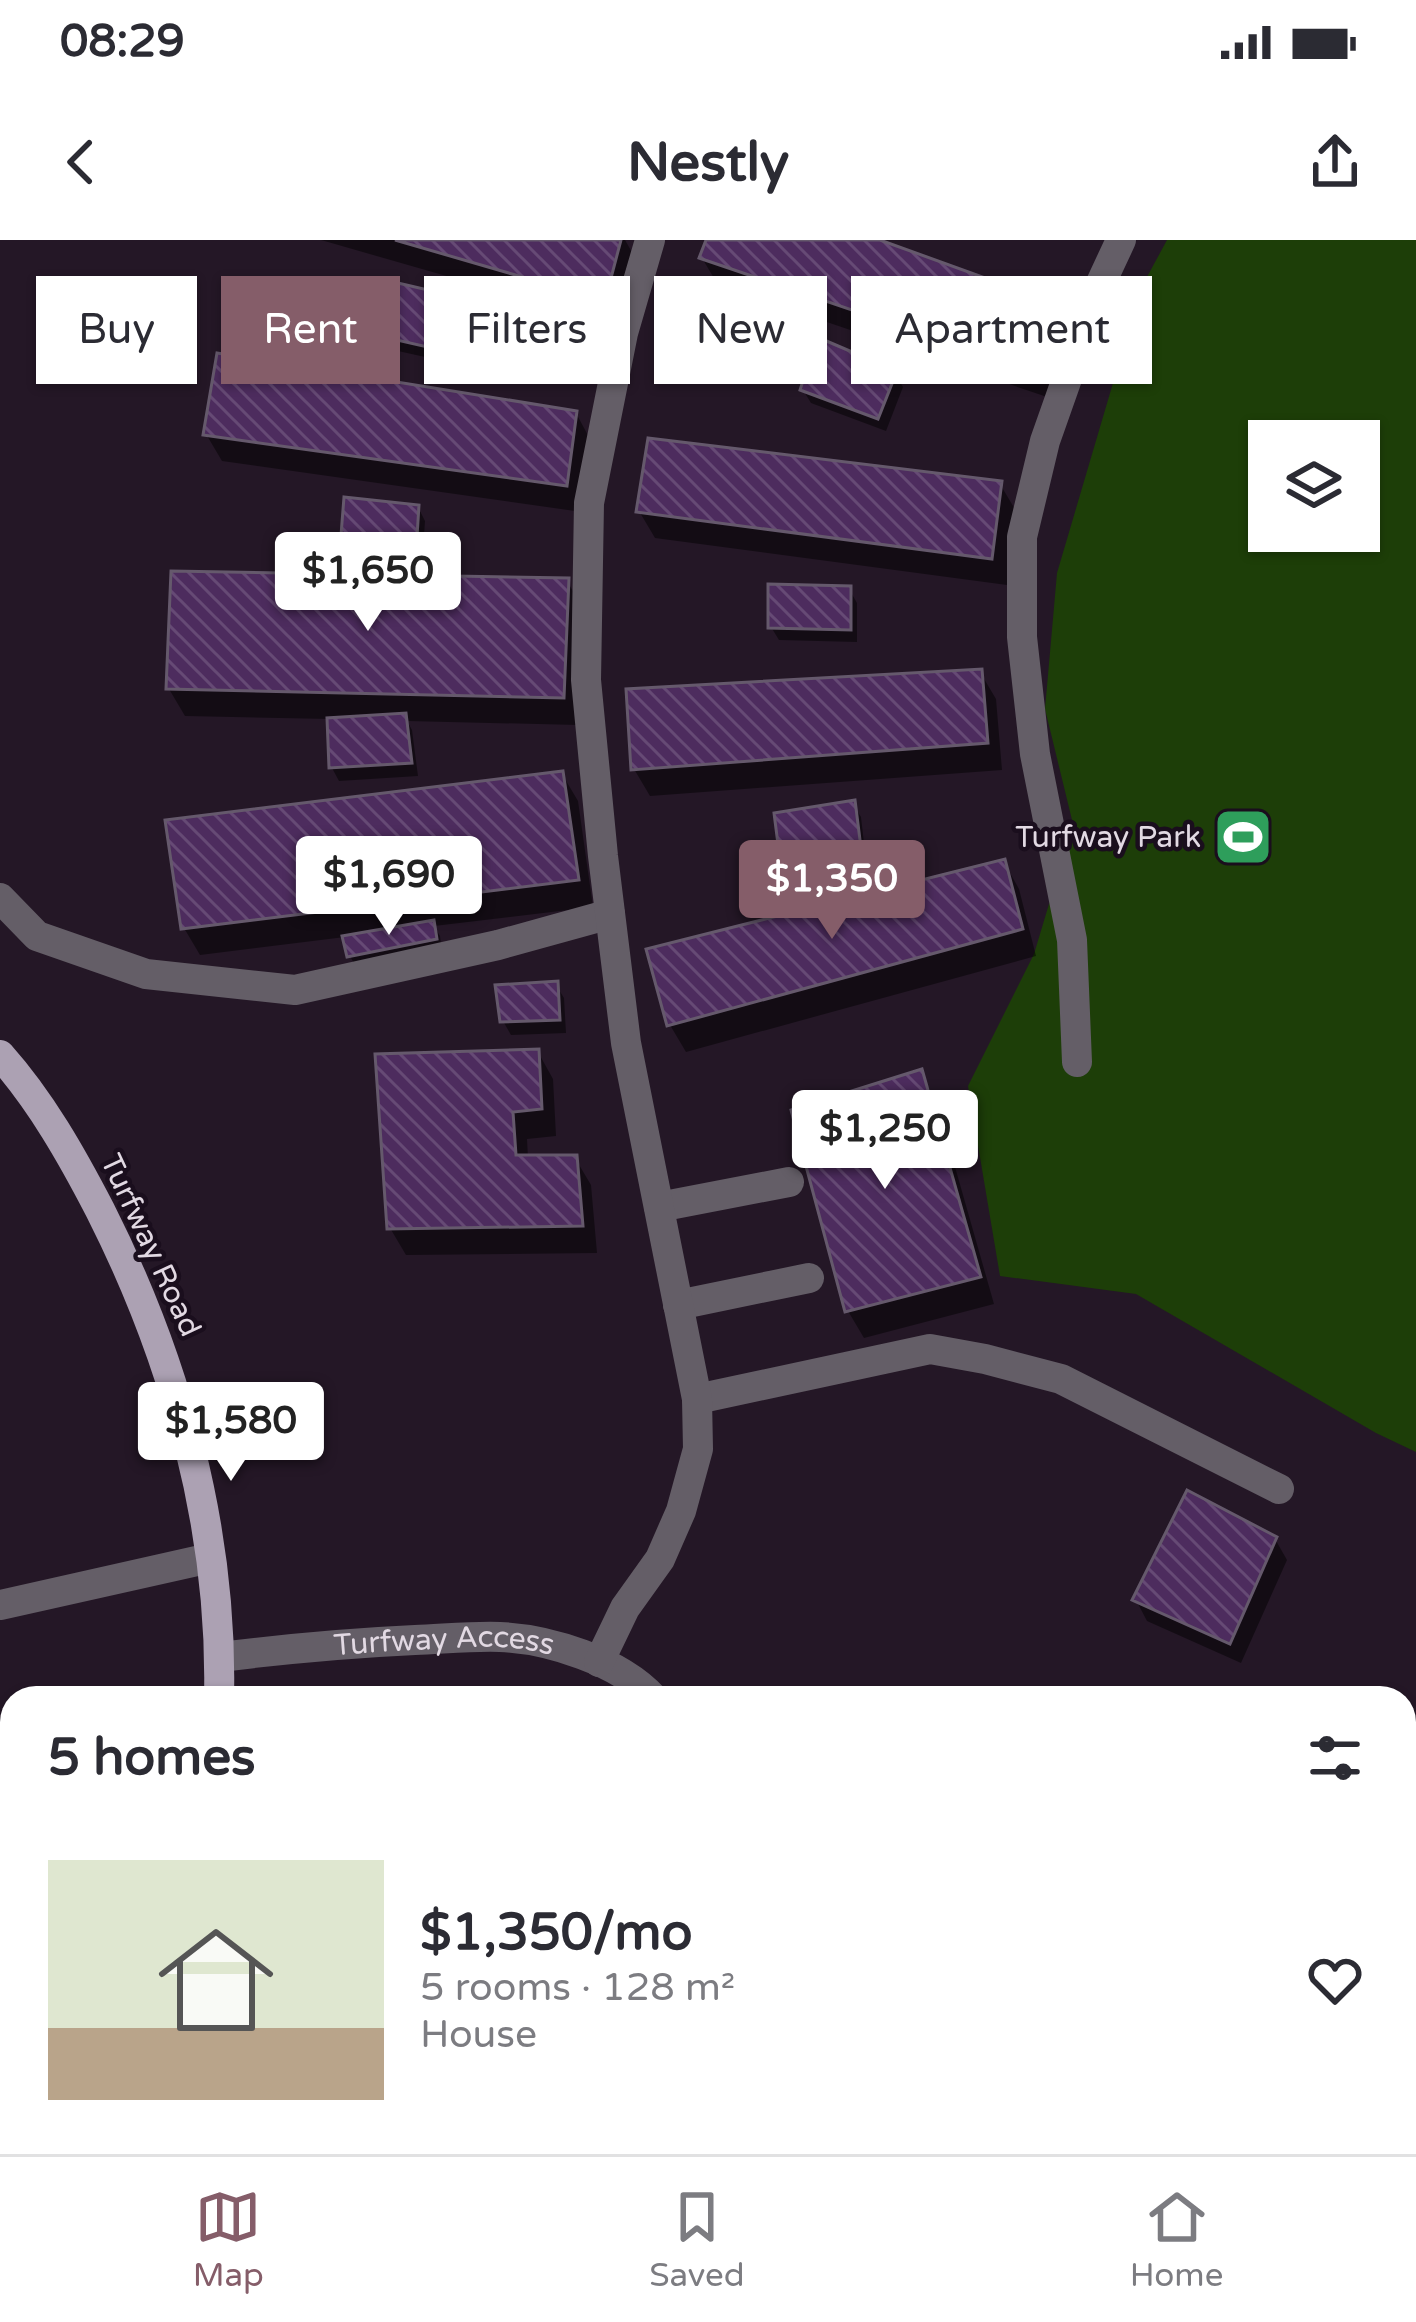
<!DOCTYPE html>
<meta charset="utf-8">
<style>
body{margin:0;font-family:"Varela Round",sans-serif;background:#f2f2f3;color:#2b2b33;height:100vh;display:flex;flex-direction:column;font-size:45px;white-space:nowrap}
*{box-sizing:border-box;margin:0}
p{font-size:39px;color:#7c7c81}
.icon{flex:none;width:66px;height:66px;fill:none;stroke:currentColor;stroke-width:2;stroke-linecap:round;stroke-linejoin:round}
.map{position:relative;flex:1;overflow:hidden}
.drawer{position:absolute;left:0px;top:1446px;width:1416px;height:468px;display:flex;flex-direction:column;background:#fff;border-radius:36px 36px 0 0;box-shadow:0 3px 9px #0004}
.drawer>*{flex:none}
.banner{position:absolute;left:36px;top:36px;width:1344px;height:108px;display:flex;gap:24px}
.controls{position:absolute;left:1248px;top:180px;display:grid;gap:24px}
.controls a{display:grid;place-items:center;width:132px;height:132px;border-radius:0px;background:#fff;box-shadow:0 3px 9px #0004;font-size:60px}
.price{position:absolute;translate:-50% -102px;padding:0 27px;border-radius:12px;background:#fff;color:#222;font-size:39px;line-height:78px;filter:drop-shadow(0 3px 6px #0008)}
.price::after{content:'';position:absolute;left:50%;top:72px;width:36px;height:27px;margin-left:-18px;background:inherit;clip-path:polygon(0 0,100% 0,50% 100%)}
.price.current{background:#855d69;color:#fff}
ul{padding:0;list-style:none}
li{display:flex;align-items:center;gap:36px;height:300px;padding:0 48px}
li span{display:grid;place-items:center;flex:none;width:336px;height:240px;border-radius:0px;color:#555}
li>.icon{margin-inline-start:auto}
span .icon{width:144px;height:144px;fill:#fffc;stroke-width:1}
li b{font-size:51px}
h2{display:flex;justify-content:space-between;align-items:center;height:144px;padding:0 48px;font-size:51px}
.chip{padding:0 42px;border-radius:0px;background:#fff;box-shadow:0 3px 9px #0004;font-size:42px;line-height:108px}
.chip.current{background:#855d69;color:#fff}
.status{display:flex;justify-content:space-between;align-items:center;height:84px;padding:0 60px;background:#fff;direction:ltr}
.status svg{height:33px;fill:currentColor}
header{display:flex;justify-content:space-between;align-items:center;height:156px;padding:0 48px;background:#fff;font-size:54px;font-weight:700}
.tabs{display:flex;justify-content:space-around;align-items:center;height:168px;border-top:3px solid #e1e1e2;background:#fff;font-size:33px;color:#7c7c81}
.tabs a{display:grid;justify-items:center;gap:6px}
.tabs .current{color:#855d69}
.map>svg:first-child{display:block}
.green{fill:#1d3e08;fill-rule:evenodd}
.shadow{fill:#0007}
.building{fill:url(#building-back-hatch);stroke:#65596c;stroke-width:3}
.lines{fill:none;stroke-linecap:round;stroke-linejoin:round}
.minor{stroke:#645e67;stroke-width:30}
.major{stroke:#aca1b3;stroke-width:30}
.labels{text-anchor:middle;stroke-width:9;stroke-linejoin:round;paint-order:stroke}
.poi-label{font-size:30px;fill:#e2d9e3;stroke:#1a0e1d;text-anchor:end}
.street-label{font-size:30px;fill:#e2d9e3;stroke:#1a0e1d}
</style>
<div class="status"><b>08:29</b><svg viewBox="0 0 49 12"><path d="M0 12V9h3v3zM5 12V6h3v6zM10 12V3h3v9zM15 12V0h3v12zM26 1h20v11H26zM47 4h2v5h-2z"/></svg></div>
<header><svg class="icon" aria-label="back" viewBox="0 0 24 24"><path d="M15 5l-7 7 7 7"/></svg>Nestly<svg class="icon" aria-label="share" viewBox="0 0 24 24"><path d="M12 15V3M7 8l5-5 5 5M5 13v7h14v-7"/></svg></header>
<div class="map">
<svg width="1416" height="1914" viewBox="0 0 1416 1914">
<defs>
<pattern id="building-back-hatch" width="6" height="6" patternUnits="userSpaceOnUse" patternTransform="scale(3)"><rect width="6" height="6" fill="#4d2c5e"/><path d="M-1 5l2 2M0 0l6 6M5-1l2 2" fill="none" stroke="#664a75"/></pattern>
</defs>
<rect width="100%" height="100%" fill="#241726"/>
<path class="green" d="M 1167,0 L 1416,0 L 1416,1212 L 1376,1193 L 1136,1054 L 1000,1036 L 968,846 L 1034,714 L 1073,584 L 1045,469 L 1057,333 L 1141,48 ZM 1269,201 L 1359,201 L 1359,291 L 1269,291 Z"/>
<path class="shadow" d="M 321,0 L 625,0 L 637,21 L 620,86 Z
M 709,0 L 871,0 L 1058,67 L 1074,95 L 1053,159 L 718,45 L 702,18 Z
M 465,61 L 472,75 L 461,125 L 380,107 L 373,94 Z
M 895,134 L 903,147 L 886,191 L 811,163 L 803,150 Z
M 576,173 L 591,201 L 582,272 L 222,221 L 206,194 Z
M 1000,244 L 1016,271 L 1007,345 L 655,298 L 639,271 Z
M 418,267 L 425,281 L 422,325 L 351,320 L 343,307 Z
M 567,341 L 583,368 L 578,485 L 407,481 L 412,490 L 418,536 L 339,541 L 332,528 L 330,479 L 185,476 L 169,449 Z
M 849,349 L 857,363 L 857,402 L 779,400 L 771,387 Z
M 980,432 L 996,459 L 1002,530 L 650,556 L 634,529 Z
M 562,534 L 578,561 L 593,667 L 434,686 L 440,696 L 442,712 L 357,729 L 350,716 L 345,697 L 200,715 L 184,688 Z
M 853,564 L 861,577 L 866,621 L 791,632 L 783,619 Z
M 1004,622 L 1019,649 L 1036,716 L 686,812 L 670,785 Z
M 556,745 L 564,758 L 566,793 L 511,795 L 503,781 Z
M 538,812 L 553,839 L 556,896 L 527,899 L 528,918 L 575,918 L 591,945 L 597,1013 L 406,1015 L 390,988 Z
M 920,833 L 936,860 L 994,1064 L 864,1098 L 848,1071 Z
M 1275,1299 L 1287,1320 L 1241,1423 L 1147,1381 L 1136,1360 Z"/>
<path class="building" d="M 395,0 L 621,0 L 605,61 Z
M 706,0 L 880,0 L 1060,65 L 1037,133 L 699,18 Z
M 385,40 L 467,59 L 454,113 L 370,94 Z
M 817,97 L 897,131 L 878,179 L 800,150 Z
M 217,113 L 577,171 L 567,246 L 203,195 Z
M 648,198 L 1002,241 L 992,319 L 636,272 Z
M 344,257 L 419,265 L 416,313 L 340,308 Z
M 171,331 L 569,338 L 564,458 L 166,449 Z
M 768,344 L 851,346 L 851,390 L 768,388 Z
M 982,429 L 988,503 L 631,530 L 626,449 Z
M 406,473 L 412,523 L 329,528 L 327,478 Z
M 563,531 L 579,640 L 181,689 L 165,580 Z
M 855,560 L 861,608 L 780,620 L 774,573 Z
M 1005,619 L 1023,689 L 667,786 L 646,709 Z
M 434,680 L 437,699 L 347,717 L 342,696 Z
M 558,741 L 560,780 L 500,782 L 495,745 Z
M 539,809 L 542,869 L 513,872 L 516,915 L 577,915 L 583,986 L 387,989 L 375,814 Z
M 922,829 L 981,1037 L 845,1072 L 791,870 Z
M 1187,1250 L 1277,1297 L 1230,1404 L 1132,1360 Z"/>
<g class="lines">
<g class="minor">
<path d="M 0,658 L 37,696 L 146,734 L 295,750 L 498,705 L 610,674"/>
<path d="M 1077,822 L 1072,700 L 1035,514 L 1022,397 L 1022,297 L 1045,201 L 1100,45 L 1121,0"/>
<path d="M 659,967 L 789,942"/>
<path d="M 678,1065 L 809,1038"/>
<path d="M 697,1159 L 930,1109 L 985,1119 L 1061,1139 L 1279,1249"/>
<path d="M 0,1365 L 210,1318"/>
<path id="s1" d="M 220,1417 C 285,1409 350,1403 415,1400 C 443,1399 472,1396 500,1397 C 549,1399 619,1421 653,1458"/>
<path d="M 599,1422 L 625,1368 L 660,1319 L 681,1271 L 698,1209 L 697,1159 L 626,803 L 603,616 L 586,440 L 589,263 L 623,93 L 650,0"/>
<path d="M 1013,1902 L 1031,1914"/>
<path d="M 1086,1914 L 1092,1902"/>
</g>
<path class="major" d="M 0,815 C 41,861 72,916 100,970 C 176,1120 223,1289 219,1458
M 213,1914 L 213,1902"/>
</g>
<defs>
<g id="stadium-square" transform="scale(3)"><rect x="-9" y="-9" width="18" height="18" rx="4" fill="#2e9e5b" stroke="#1a0e1d"/><path d="M0-5a6.5 5 0 1 0 0 10a6.5 5 0 1 0 0-10ZM-3.5-1.8h7v3.6h-7Z" fill="#fff"/></g>
</defs>
<g fill-rule="evenodd">
<use href="#stadium-square" x="1243" y="597"/>
</g>
<g class="labels">
<g class="poi-label">
<text x="1201" y="607">Turfway Park</text>
</g>
<g class="street-label">
<text transform="translate(151 1005) rotate(65)" y="10">Turfway Road</text>
<text dy="10" stroke="none"><textPath href="#s1" startOffset="225">Turfway Access</textPath></text>
</g>
</g>
</svg>
<div class="controls">
<a><svg class="icon" aria-label="layers" viewBox="0 0 24 24"><path d="M12 4l9 5-9 5-9-5zM3 14l9 5 9-5"/></svg></a>
</div>
<b class="price" style="left:368px;top:394px">$1,650</b>
<b class="price" style="left:389px;top:698px">$1,690</b>
<b class="price current" style="left:832px;top:702px">$1,350</b>
<b class="price" style="left:885px;top:952px">$1,250</b>
<b class="price" style="left:231px;top:1244px">$1,580</b>
<div class="banner">
<a class="chip">Buy</a>
<a class="chip current">Rent</a>
<a class="chip">Filters</a>
<a class="chip">New</a>
<a class="chip">Apartment</a>
</div>
<section class="drawer">
<h2>5 homes<svg class="icon" aria-label="filters" viewBox="0 0 24 24"><path d="M4 7h16M4 17h16"/><circle cx="9" cy="7" r="2"/><circle cx="15" cy="17" r="2"/></svg></h2>
<ul>
<li><span style="background:linear-gradient(#dfe7d0 70%,#b9a48a 0)"><svg class="icon" aria-label="home" viewBox="0 0 24 24"><path d="M3 11l9-7 9 7M6 9v11h12V9"/></svg></span><div><b>$1,350/mo</b><p>5 rooms · 128 m²</p><p>House</p></div><svg class="icon" aria-label="heart" viewBox="0 0 24 24"><path d="M12 20l-8-8c-3-5 5-10 8-4 3-6 11-1 8 4z"/></svg></li>
</ul>
</section>
</div>
<nav class="tabs">
<a class="current"><svg class="icon" aria-label="map" viewBox="0 0 24 24"><path d="M3 6l6-2 6 2 6-2v14l-6 2-6-2-6 2zM9 4v14M15 6v14"/></svg>Map</a>
<a><svg class="icon" aria-label="saved" viewBox="0 0 24 24"><path d="M7 4h10v16l-5-4-5 4z"/></svg>Saved</a>
<a><svg class="icon" aria-label="home" viewBox="0 0 24 24"><path d="M3 11l9-7 9 7M6 9v11h12V9"/></svg>Home</a>
</nav>
